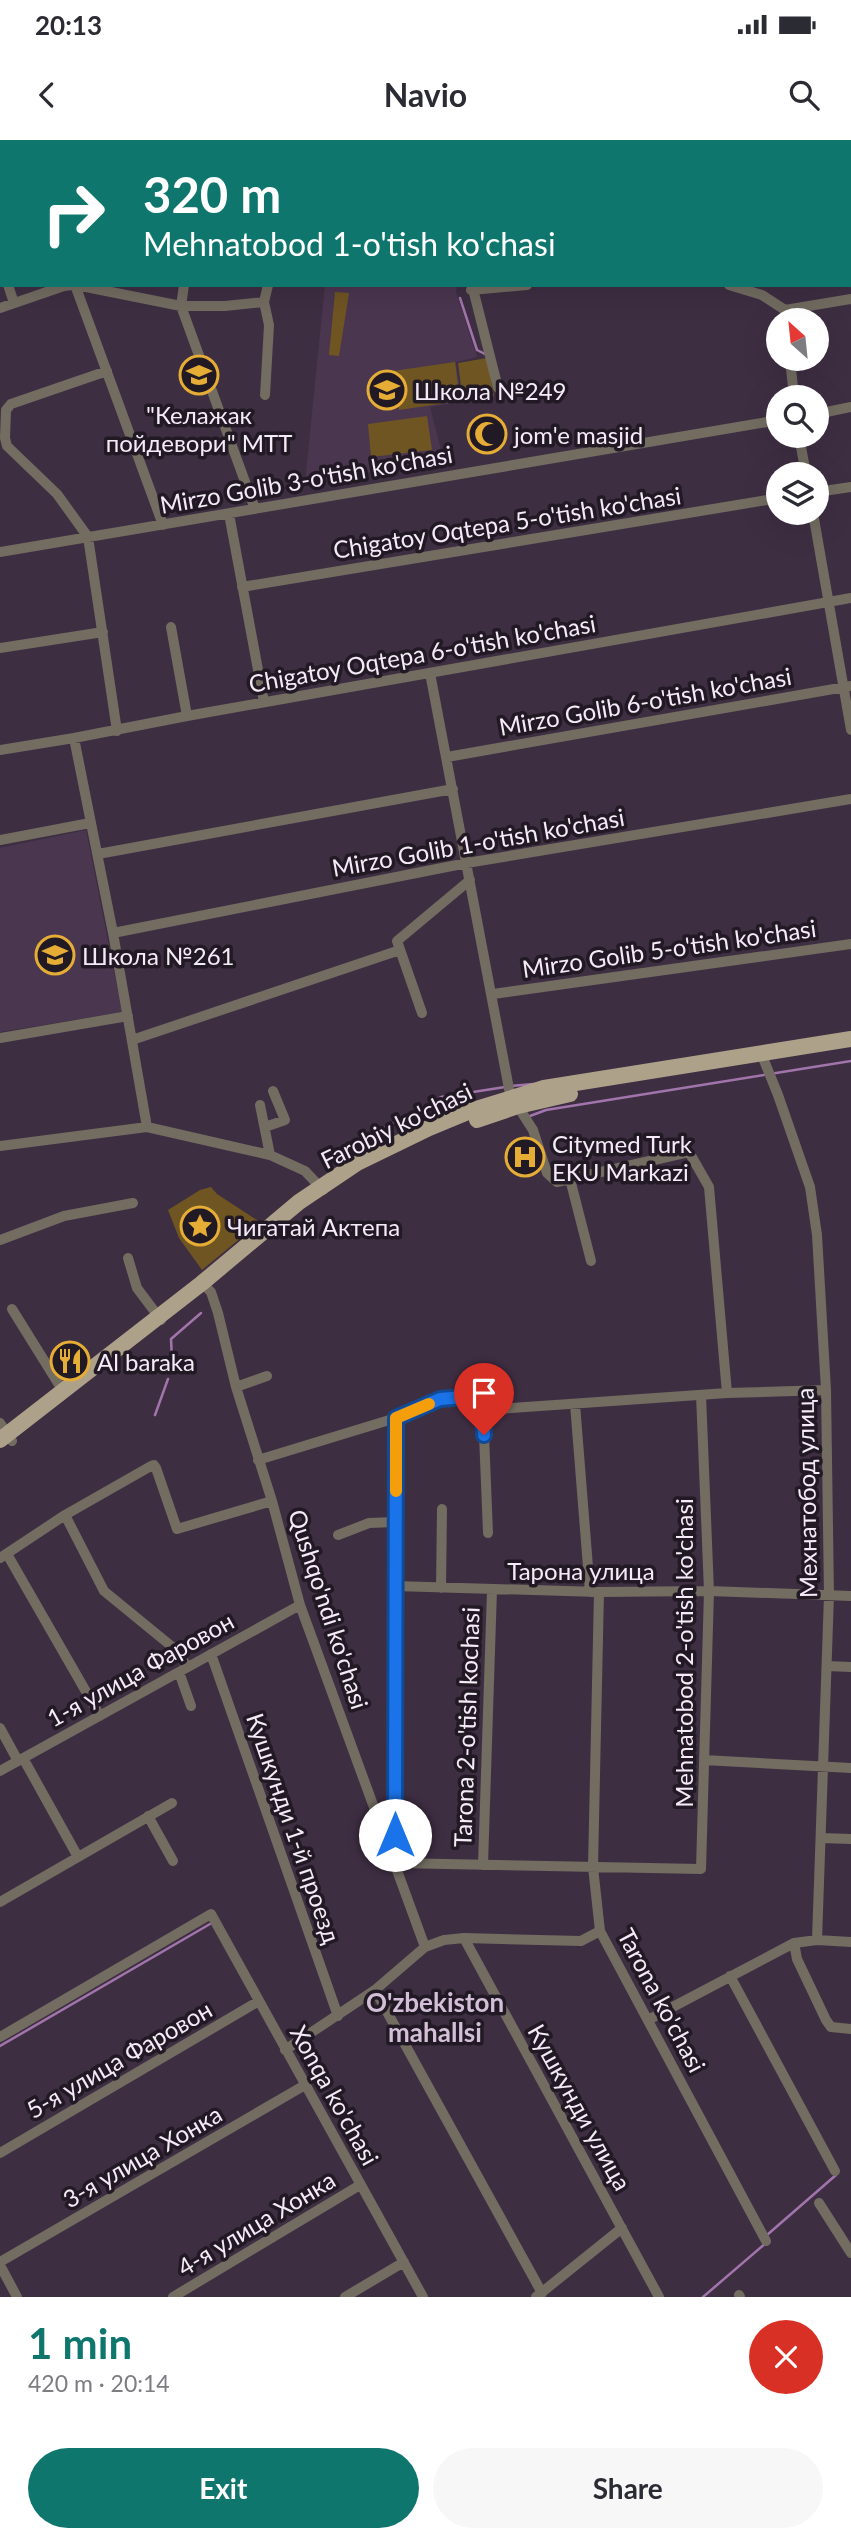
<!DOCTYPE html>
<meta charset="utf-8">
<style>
:root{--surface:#fff;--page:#f7f7f7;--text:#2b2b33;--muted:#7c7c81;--accent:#0f766e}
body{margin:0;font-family:Lato,sans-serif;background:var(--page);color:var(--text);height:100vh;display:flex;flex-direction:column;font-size:26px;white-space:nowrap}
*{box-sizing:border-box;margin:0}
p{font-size:23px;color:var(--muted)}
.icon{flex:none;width:38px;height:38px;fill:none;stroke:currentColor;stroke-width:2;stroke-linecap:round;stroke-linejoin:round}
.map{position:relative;height:2157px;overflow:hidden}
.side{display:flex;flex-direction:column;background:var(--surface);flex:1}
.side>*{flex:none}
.guide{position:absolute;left:0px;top:0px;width:852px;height:147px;box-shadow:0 7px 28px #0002;background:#0f766e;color:#fff;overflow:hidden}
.needle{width:46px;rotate:333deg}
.tools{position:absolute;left:766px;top:168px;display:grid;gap:14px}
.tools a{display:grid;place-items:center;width:63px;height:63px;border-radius:50%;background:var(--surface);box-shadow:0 7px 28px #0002;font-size:35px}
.pin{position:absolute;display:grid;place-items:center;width:60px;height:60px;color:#fff;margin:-72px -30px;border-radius:50% 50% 50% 0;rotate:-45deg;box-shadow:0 0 7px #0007}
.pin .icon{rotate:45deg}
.me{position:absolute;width:77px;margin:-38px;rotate:0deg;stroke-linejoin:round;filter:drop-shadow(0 0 5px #0008)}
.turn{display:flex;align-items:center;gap:24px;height:147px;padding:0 28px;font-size:32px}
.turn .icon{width:91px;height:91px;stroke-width:2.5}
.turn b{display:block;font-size:49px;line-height:60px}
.round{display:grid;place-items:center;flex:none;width:74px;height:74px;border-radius:37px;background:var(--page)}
.summary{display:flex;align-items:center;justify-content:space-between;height:119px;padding:0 28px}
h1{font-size:42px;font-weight:700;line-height:52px;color:var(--accent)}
.cta{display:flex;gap:14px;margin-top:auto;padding:14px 28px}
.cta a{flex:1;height:80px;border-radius:42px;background:var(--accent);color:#fff;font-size:28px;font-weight:700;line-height:80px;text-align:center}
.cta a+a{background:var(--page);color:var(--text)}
.status{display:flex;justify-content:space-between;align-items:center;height:49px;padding:0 35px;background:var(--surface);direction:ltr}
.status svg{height:19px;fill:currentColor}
header{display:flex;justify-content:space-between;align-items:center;height:91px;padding:0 28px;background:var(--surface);font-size:32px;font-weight:700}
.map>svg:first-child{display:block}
.built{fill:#4b3650}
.green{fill:#6f5522}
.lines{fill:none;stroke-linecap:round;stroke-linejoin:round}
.stream{stroke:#a175ab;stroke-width:2.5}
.minor{stroke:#726c61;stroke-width:10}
.primary{stroke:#aea18a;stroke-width:16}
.route-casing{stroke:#114b97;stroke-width:18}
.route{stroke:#1a73e8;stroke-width:12}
.slow{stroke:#f59e0b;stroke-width:12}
.labels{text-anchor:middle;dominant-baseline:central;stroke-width:7;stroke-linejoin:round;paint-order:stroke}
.poi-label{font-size:24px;fill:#f5eaf7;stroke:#211923;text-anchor:start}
.street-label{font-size:24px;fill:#f5eaf7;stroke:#211923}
.neighbourhood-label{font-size:26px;font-weight:bold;fill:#d3bfd8;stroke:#211923}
</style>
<div class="status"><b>20:13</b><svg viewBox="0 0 49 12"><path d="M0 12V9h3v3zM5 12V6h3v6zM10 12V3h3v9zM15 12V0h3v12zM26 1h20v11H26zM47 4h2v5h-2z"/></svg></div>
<header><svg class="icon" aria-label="back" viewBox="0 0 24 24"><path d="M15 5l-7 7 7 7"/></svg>Navio<svg class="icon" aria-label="search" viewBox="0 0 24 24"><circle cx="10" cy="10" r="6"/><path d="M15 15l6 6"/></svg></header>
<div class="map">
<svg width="851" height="2157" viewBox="0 0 851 2157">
<rect width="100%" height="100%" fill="#3e2e42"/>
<path class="built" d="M325,145H457L456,152L477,217L456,222L462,262L430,267L444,321L305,342Z
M86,690L122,872L0,892V708Z"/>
<path class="green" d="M335,152L349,153L339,216L329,215Z
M487,218L494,256L463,262L458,223Z
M455,222L460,261L399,270L393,231Z
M427,276L432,310L371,317L368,284Z
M211,1047L217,1054L260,1082L202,1130L179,1098L168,1070L200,1050Z"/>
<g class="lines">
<path class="stream" d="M439,0L450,2
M460,158L477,210L485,214
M511,946L533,944
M530,976L546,970L851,921
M384,988L441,957L505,947
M172,1219L171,1199L201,1173
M155,1275L168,1239
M0,1906L210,1784
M767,2095L836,2035
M703,2157L766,2103"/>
<path class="minor" d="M547,0L556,2
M99,2L100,0
M207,2V0
M291,2L292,0
M480,2L481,0
M668,2V0
M832,2V0
M0,5L1,0
M850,92L851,93
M0,122L2,127
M8,145L14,163
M75,145L163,385
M76,145L181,166H225L264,162
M184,145L181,166L255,369
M472,145L498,248
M729,145L762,155L785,170L851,159
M471,150L527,145
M264,162L269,185L265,255
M264,162L268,145
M0,168L64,146L72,145
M790,219L794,257
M107,231L11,264L6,270L5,298L7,306L57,354L88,397L117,591
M817,274L851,267
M799,296L806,334
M817,352L851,347
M813,373L851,590
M229,374L264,562
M0,412L779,280
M242,447L779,358
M171,487L187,576
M0,508L103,492
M430,533L510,954L533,990L547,1033L557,1042L689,1012L709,1047L727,1253
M74,598L113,793L147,987
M0,610L74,598L187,576L851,458
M447,617L851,546
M0,700L90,683
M98,714L453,649
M113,793L467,723L851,659
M493,854L851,804
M422,873L397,801L470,740
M0,898L128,876
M132,900L400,810
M761,913L778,955L810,1047L817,1095L826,1250L829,1455L817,1800
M260,965L270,1015
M265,987L285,980L273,951
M0,1006L147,987L270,1015L305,1031L323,1050
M570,1039L591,1121
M0,1100L64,1076L133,1063
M128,1118L137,1148L161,1180
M202,1143L211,1152L218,1173L236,1247L272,1361L300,1465L425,1807
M12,1169L63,1251
M236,1247L267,1236
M575,1264L590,1452
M483,1270L727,1253L826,1250
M396,1278L395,1723L701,1729L709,1451L701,1255
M0,1283L12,1301
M258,1320L396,1278L440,1260L479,1257L483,1270L488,1393
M65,1375L104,1451L170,1505L188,1527
M338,1395L369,1383L395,1382
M7,1414L100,1576
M0,1418L65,1375L151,1326L154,1325L156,1328L177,1389L272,1361
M395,1446L599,1452L709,1451L851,1456
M441,1448L442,1369
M599,1452L593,1727L600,1791L766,2101
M211,1514L338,1876
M827,1526L851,1527
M179,1532L191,1566
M0,1588L18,1621
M23,1618L78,1717
M704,1620L851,1628
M0,1631L300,1465
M148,1676L173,1721
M821,1698L851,1699
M483,1725L492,1450
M0,1762L172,1663
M464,1798L659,2157
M794,1803L797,1819L826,1880L831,1887L851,1889
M730,1836L835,2031
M375,1850L542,2153
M648,1880L794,1803L817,1800L851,1802
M0,1897L211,1774L423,2157
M285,1910L375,1850L425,1807L444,1800L464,1798L581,1801L600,1791
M0,2013L259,1861
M819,2063L851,2113
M0,2122L305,1945
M0,2125L17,2157
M739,2155L740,2157
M173,2157L360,2045
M345,2157L404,2122
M536,2157L622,2088"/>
<path class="primary" d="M477,980L518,966L570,954
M0,1300L202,1143L299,1062L357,1023L429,988L470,971L544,948L851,899"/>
</g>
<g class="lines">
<defs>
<path id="route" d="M395,1695L396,1278L440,1259L476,1256L482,1262L484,1295"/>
</defs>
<use href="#route" class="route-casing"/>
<use href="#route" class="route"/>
<path class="slow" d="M396,1351V1278L429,1264"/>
</g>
<defs>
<symbol id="school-ring" viewBox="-11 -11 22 22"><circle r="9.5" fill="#211923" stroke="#e5ad36" stroke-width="1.5"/><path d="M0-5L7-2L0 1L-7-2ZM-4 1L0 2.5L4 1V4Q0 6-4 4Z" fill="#e5ad36"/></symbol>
<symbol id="mosque-ring" viewBox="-11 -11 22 22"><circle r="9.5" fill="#211923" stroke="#e5ad36" stroke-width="1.5"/><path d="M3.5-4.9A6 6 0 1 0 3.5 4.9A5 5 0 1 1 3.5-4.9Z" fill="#e5ad36"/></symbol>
<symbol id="hospital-ring" viewBox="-11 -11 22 22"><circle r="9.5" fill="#211923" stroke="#e5ad36" stroke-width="1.5"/><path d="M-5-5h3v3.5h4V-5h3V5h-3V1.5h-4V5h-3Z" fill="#e5ad36"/></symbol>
<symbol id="sight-ring" viewBox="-11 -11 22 22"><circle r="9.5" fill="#211923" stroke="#e5ad36" stroke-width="1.5"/><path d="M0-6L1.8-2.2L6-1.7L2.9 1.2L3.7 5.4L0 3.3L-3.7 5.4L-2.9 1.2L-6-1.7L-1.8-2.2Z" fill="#e5ad36"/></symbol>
<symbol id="restaurant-ring" viewBox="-11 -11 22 22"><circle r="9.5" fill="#211923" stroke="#e5ad36" stroke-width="1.5"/><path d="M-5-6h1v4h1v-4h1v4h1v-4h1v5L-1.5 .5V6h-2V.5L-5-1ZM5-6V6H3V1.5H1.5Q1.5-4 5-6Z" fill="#e5ad36"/></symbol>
</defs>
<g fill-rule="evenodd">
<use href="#school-ring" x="177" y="213" width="44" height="44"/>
<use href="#school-ring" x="365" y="228" width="44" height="44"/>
<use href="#mosque-ring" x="465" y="272" width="44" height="44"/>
<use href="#school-ring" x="33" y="793" width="44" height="44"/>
<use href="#hospital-ring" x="503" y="995" width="44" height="44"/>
<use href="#sight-ring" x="178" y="1064" width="44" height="44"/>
<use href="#restaurant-ring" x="48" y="1199" width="44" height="44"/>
</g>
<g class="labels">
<g class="poi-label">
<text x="414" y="250">Школа №249</text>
<text x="199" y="274" text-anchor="middle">"Келажак<tspan x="199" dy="28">пойдевори" МТТ</tspan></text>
<text x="514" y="294">jom'e masjid</text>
<text x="82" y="815">Школа №261</text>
<text x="552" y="1003">Citymed Turk<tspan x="552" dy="28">EKU Markazi</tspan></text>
<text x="227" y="1086">Чигатай Актепа</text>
<text x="97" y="1221">Al baraka</text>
</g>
<g class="street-label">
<text transform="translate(306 339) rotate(-10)">Mirzo Golib 3-o'tish ko'chasi</text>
<text transform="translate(507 382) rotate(-9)">Chigatoy Oqtepa 5-o'tish ko'chasi</text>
<text transform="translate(422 513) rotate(-10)">Chigatoy Oqtepa 6-o'tish ko'chasi</text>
<text transform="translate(645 561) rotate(-10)">Mirzo Golib 6-o'tish ko'chasi</text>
<text transform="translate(478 702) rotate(-10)">Mirzo Golib 1-o'tish ko'chasi</text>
<text transform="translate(669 808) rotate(-8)">Mirzo Golib 5-o'tish ko'chasi</text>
<text transform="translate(396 985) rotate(-26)">Farobiy ko'chasi</text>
<text transform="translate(806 1353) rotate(-91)">Мехнатобод улица</text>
<text x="581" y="1430">Тарона улица</text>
<text transform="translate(329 1469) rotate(72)">Qushqo'ndi ko'chasi</text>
<text transform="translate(683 1513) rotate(-90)">Mehnatobod 2-o'tish ko'chasi</text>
<text transform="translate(140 1529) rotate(-29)">1-я улица Фаровон</text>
<text transform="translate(466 1587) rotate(-88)">Tarona 2-o'tish kochasi</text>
<text transform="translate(294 1688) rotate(71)">Кушкунди 1-й проезд</text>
<text transform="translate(662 1860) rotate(62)">Tarona ko'chasi</text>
<text transform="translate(119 1919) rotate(-30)">5-я улица Фаровон</text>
<text transform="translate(335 1955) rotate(61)">Xonqa ko'chasi</text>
<text transform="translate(580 1967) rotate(61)">Кушкунди улица</text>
<text transform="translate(142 2016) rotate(-30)">3-я улица Хонка</text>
<text transform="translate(256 2083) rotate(-31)">4-я улица Хонка</text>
</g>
<g class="neighbourhood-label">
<text x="435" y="1862">O'zbekiston<tspan x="435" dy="30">mahallsi</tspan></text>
</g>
</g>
</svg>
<div class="tools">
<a><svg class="needle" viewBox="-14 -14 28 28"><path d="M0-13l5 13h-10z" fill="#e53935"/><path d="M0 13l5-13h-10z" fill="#7c7c81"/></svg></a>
<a><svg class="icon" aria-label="search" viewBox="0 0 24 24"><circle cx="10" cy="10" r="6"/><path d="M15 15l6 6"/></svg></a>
<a><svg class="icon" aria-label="layers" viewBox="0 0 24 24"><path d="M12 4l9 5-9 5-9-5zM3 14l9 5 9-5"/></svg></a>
</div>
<div class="pin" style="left:484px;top:1295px;background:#d93025"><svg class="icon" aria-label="arrive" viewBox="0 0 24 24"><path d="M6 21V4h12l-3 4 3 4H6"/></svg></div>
<svg class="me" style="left:395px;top:1695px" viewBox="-20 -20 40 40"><circle r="19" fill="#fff"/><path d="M0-13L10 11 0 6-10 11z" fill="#1a73e8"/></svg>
<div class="guide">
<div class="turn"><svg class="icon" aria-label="right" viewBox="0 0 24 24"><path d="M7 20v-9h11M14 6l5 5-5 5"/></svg><div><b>320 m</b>Mehnatobod 1-o'tish ko'chasi</div></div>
</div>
</div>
<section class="side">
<div class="summary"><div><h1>1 min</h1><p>420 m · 20:14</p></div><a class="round" style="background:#d93025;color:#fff"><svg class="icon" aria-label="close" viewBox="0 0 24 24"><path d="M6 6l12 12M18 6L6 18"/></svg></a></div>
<div class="cta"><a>Exit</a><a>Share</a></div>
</section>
